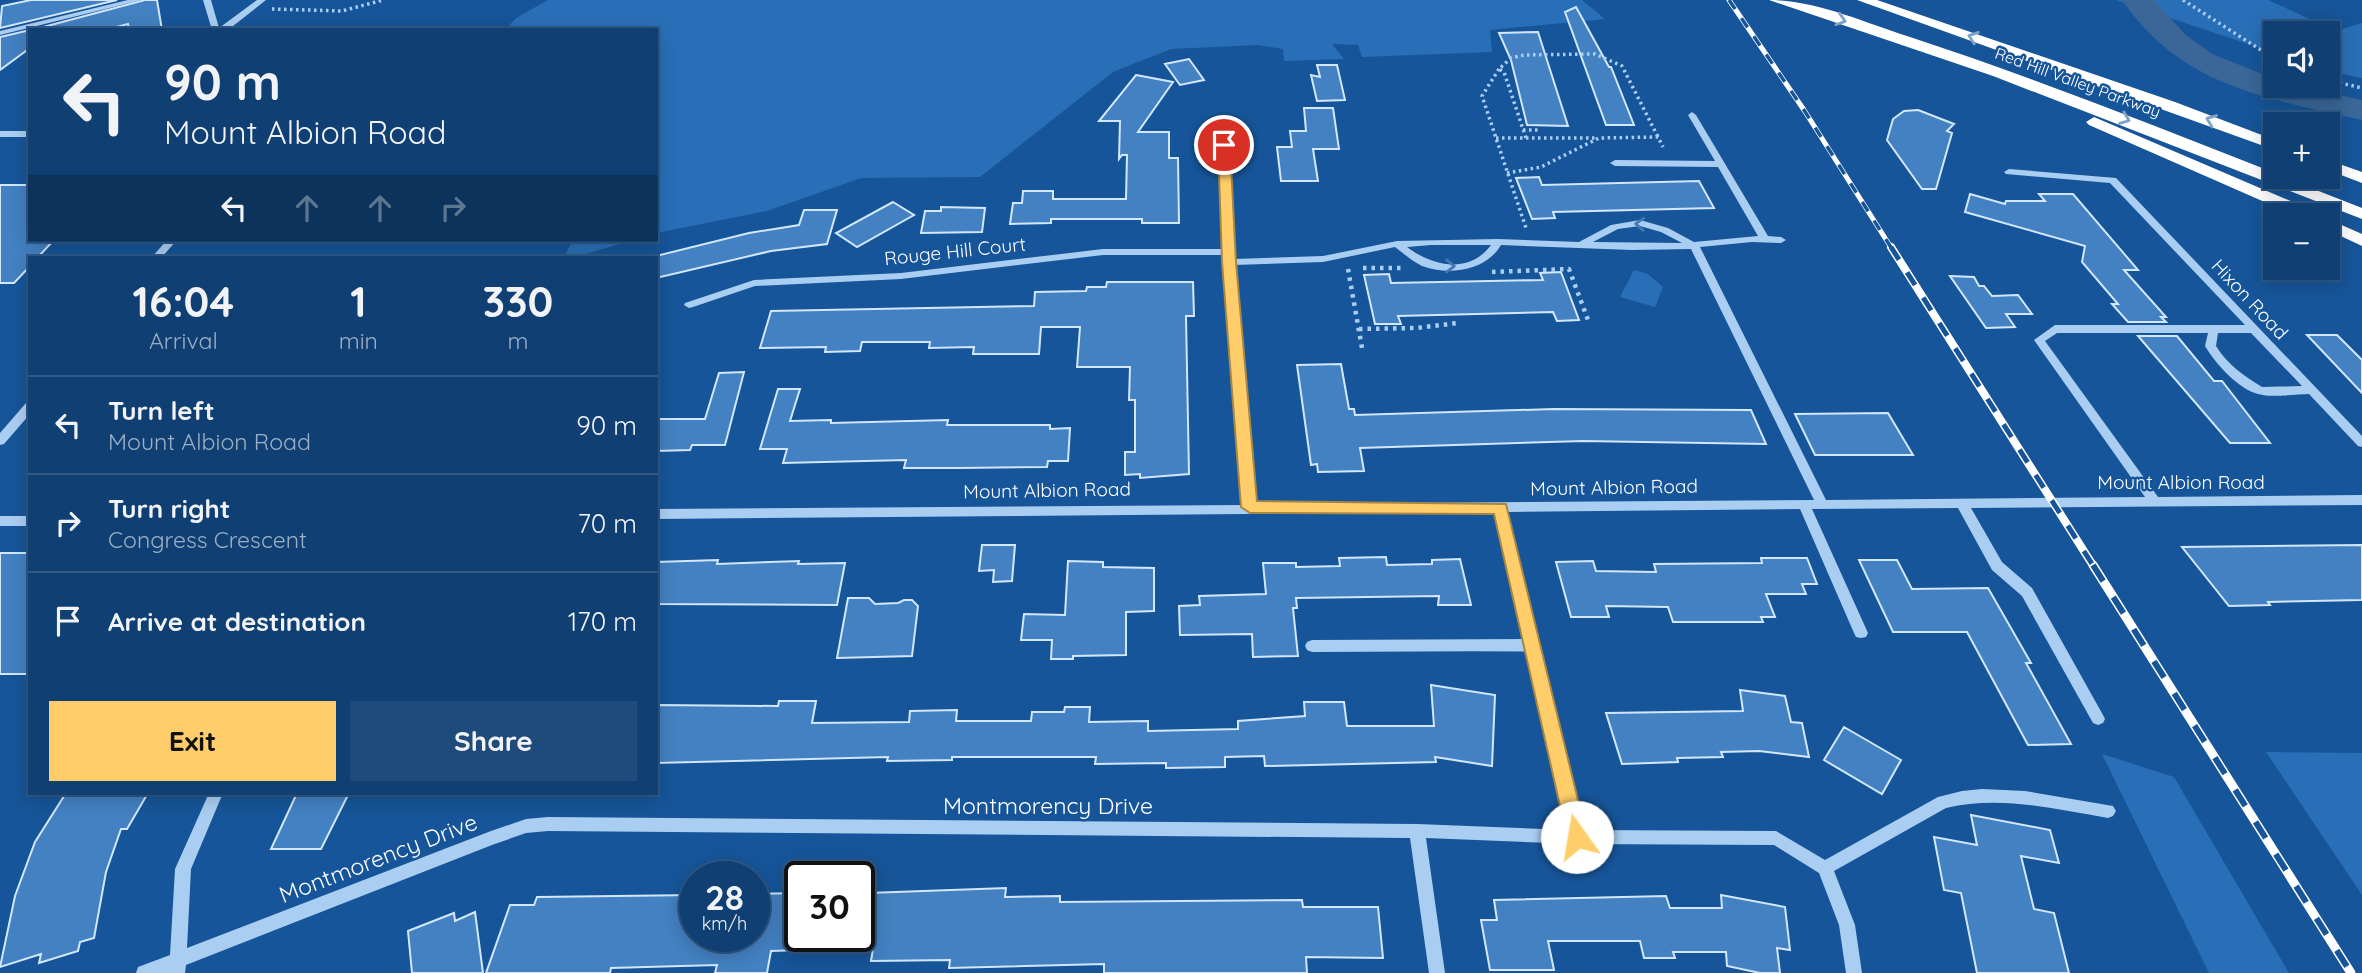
<!DOCTYPE html>
<meta charset="utf-8">
<style>
:root{--surface:#104073;--page:#1e4b7b;--text:#f1f3f6;--muted:#9cafc4;--line:#305985;--accent:#ffce6b}
body{margin:0;font-family:Quicksand,sans-serif;background:var(--page);color:var(--text);height:100vh;display:flex;flex-direction:column;font-size:26px;white-space:nowrap}
*{box-sizing:border-box;margin:0}
p{font-size:23px;color:var(--muted)}
.icon{flex:none;width:38px;height:38px;fill:none;stroke:currentColor;stroke-width:2;stroke-linecap:round;stroke-linejoin:round}
.map{position:relative;flex:1;overflow:hidden}
.panel{position:absolute;left:28px;top:256px;width:630px;height:539px;display:flex;flex-direction:column;background:var(--surface);border-radius:0px;box-shadow:0 4px 18px #0003,0 0 0 2px var(--line)}
.panel>*{flex:none}
.top-card{position:absolute;left:28px;top:28px;width:630px;height:214px;border-radius:0px;box-shadow:0 4px 18px #0003,0 0 0 2px var(--line);background:#104073;color:var(--text);overflow:hidden}
.fabs{position:absolute;left:2263px;top:21px;display:grid;gap:14px}
.fabs a{display:grid;place-items:center;width:77px;height:77px;border-radius:0px;background:var(--surface);box-shadow:0 4px 18px #0003,0 0 0 2px var(--line);font-size:35px}
.speed{position:absolute;left:679px;top:861px;display:flex;gap:14px;font-size:35px;font-weight:700;text-align:center}
.speed>*{display:grid;place-content:center;width:91px;height:91px;border-radius:50%;background:var(--surface);box-shadow:0 4px 18px #0003,0 0 0 2px var(--line);line-height:1}
.speed small{font-size:18px;font-weight:400}
.speed .limit{border:4px solid #111;border-radius:10px;background:#fff;color:#111}
.pin{position:absolute;display:grid;place-items:center;width:60px;height:60px;color:#fff;margin:-30px;border:4px solid #fff;border-radius:50%;box-shadow:0 2px 7px #0007}
.me{position:absolute;width:77px;margin:-38px;rotate:347deg;stroke-linejoin:round;filter:drop-shadow(0 0 5px #0008)}
.turn{display:flex;align-items:center;gap:24px;height:147px;padding:0 21px;font-size:32px}
.turn .icon{width:91px;height:91px;stroke-width:2.5}
.turn b{display:block;font-size:49px;line-height:60px}
.lanes{display:flex;align-items:center;height:66px;padding:0 21px;background:#0003;justify-content:center;gap:35px;direction:ltr}
.lanes .off{opacity:.35}
.eta{display:flex;justify-content:space-evenly;align-items:center;height:119px;text-align:center}
.eta b{font-size:42px;font-weight:700;line-height:49px}
.action{display:flex;gap:14px;margin-top:auto;padding:14px 21px}
.action a{flex:1;height:80px;border-radius:0px;background:var(--accent);color:#111;font-size:28px;font-weight:700;line-height:80px;text-align:center}
.action a+a{background:var(--page);color:var(--text)}
ul{padding:0;list-style:none}
li{display:flex;align-items:center;gap:21px;height:98px;padding:0 21px;border-top:2px solid var(--line)}
li div{flex:1}
li b{display:block;font-size:26px}
li em{font-style:normal}
.map>svg:first-child{display:block}
.green{fill:#296fb7}
.lines{fill:none;stroke-linecap:round;stroke-linejoin:round}
.river{fill:#3a6798;fill-rule:evenodd}
.building{fill:#4381c2;stroke:#d2e7fc;stroke-width:2}
.path-far1{stroke:#aacef2;stroke-width:3.5;stroke-dasharray:2.5 3.5;stroke-linecap:butt}
.path{stroke:#aacef2;stroke-width:4.5;stroke-dasharray:3.5 5;stroke-linecap:butt}
.minor{fill:#aacef2;fill-rule:evenodd}
.highway{fill:#fff;fill-rule:evenodd}
.rail-far2-casing{stroke:#fff;stroke-width:5}
.rail-far1-casing{stroke:#fff;stroke-width:8}
.rail-casing{stroke:#fff;stroke-width:9}
.rail-far2{stroke:#165599;stroke-width:3.5;stroke-dasharray:11;stroke-linecap:butt}
.rail-far1{stroke:#165599;stroke-width:5;stroke-dasharray:15;stroke-linecap:butt}
.rail{stroke:#165599;stroke-width:6;stroke-dasharray:19;stroke-linecap:butt}
.oneway{stroke:#7fa2c7}
.oneway2{stroke:#4279b4}
.route{fill:#ffce6b;stroke:#a68646;stroke-width:2}
.labels{text-anchor:middle;dominant-baseline:central;stroke-width:5;stroke-linejoin:round;paint-order:stroke}
.far-street-label{font-size:16px;fill:#fff;stroke:#165599}
.street-label{font-size:19px;fill:#fff;stroke:#165599}
.near-street-label{font-size:23px;fill:#fff;stroke:#165599}
</style>
<div class="map">
<svg width="2362" height="973" viewBox="0 0 2362 973">
<rect width="100%" height="100%" fill="#165599"/>
<path class="green" d="M548,0H1582L1605,19L1490,30L1492,52L1362,57L1358,45L1332,44L1344,59L1284,61L1283,49L1257,45L1171,49L1113,72L980,177L861,178L767,211L656,233V30H505L516,18Z
M2116,0H2268L2336,31L2362,23V78L2328,71V33H2275V53Z
M573,240H633L576,257H564Z
M1634,270L1648,274L1663,287L1655,307L1620,297Z
M2266,752L2362,753V895Z
M2102,754L2174,777L2289,973H2209Z"/>
<g class="lines">
<path class="river" d="M2122,0H2154L2186,35L2212,54L2275,79V86H2299L2362,100V120C2265,97 2183,88 2122,0Z"/>
</g>
<path class="building" d="M31,0H117L0,28L2,6Z
M145,0H157L162,30H129L128,24L105,30H32Z
M1576,7L1609,67H1611L1634,125H1606L1565,12Z
M30,30V48L0,70V37Z
M1538,32L1568,126L1527,125L1511,60L1499,33Z
M1189,59L1204,80L1180,85L1165,64Z
M1317,65H1337L1345,100L1317,101L1311,75L1320,77Z
M1136,75L1173,82L1138,132H1169V158H1178L1179,223H1142V219H1051V223L1010,224L1013,203H1022L1023,191H1053V199H1126L1127,155H1122L1119,159L1120,121H1099Z
M1304,108H1333L1339,149H1313L1318,181H1281L1277,147H1292L1290,131H1306Z
M1918,110L1954,124L1947,131L1952,133L1936,189H1922L1887,140L1893,119L1904,111Z
M1539,177L1542,185L1699,181L1714,208L1553,212L1555,218L1532,219L1516,178Z
M0,185H30V240H54L38,257H30V266L14,283H0Z
M1970,194L2005,204L2006,201H2045L2039,194H2073L2138,270H2124L2166,317H2161L2166,322H2128L2112,304H2118L2082,262L2085,246L1965,212Z
M893,202L914,215L857,247L836,233Z
M941,207L985,208L982,232L921,233L925,211H941Z
M804,210H837L827,244L771,251L656,278V256L749,233L799,225Z
M1561,272L1579,320L1557,321L1553,312L1398,316L1401,324H1375L1364,275L1389,274L1391,283L1543,280L1540,273Z
M1950,276L1974,277L1979,286H1984L1992,296L2018,295L2032,314H2006L2015,327L1986,328Z
M1107,282H1193L1194,316H1186L1189,474L1140,478V474L1125,475V452H1135V400H1129L1130,367H1077L1080,327H1041L1039,354H973L974,347L929,348L930,342H862L860,351L825,352L826,347L760,348L771,311L1034,306L1035,292L1086,291L1087,287H1106Z
M2307,335H2337L2362,360V393Z
M2138,336H2177L2214,381H2222L2270,443H2230Z
M1341,364L1349,409H1354L1355,415L1554,409L1751,410L1766,444L1583,441L1360,448L1364,471L1318,472L1317,464L1311,465L1297,365Z
M744,372L725,445H692L690,450L656,451V419H705L719,373Z
M778,389H800L790,421L831,420V423L948,420L947,425H1050V429L1070,428L1068,461H1048L1047,467L959,468H904L906,460L783,463L787,449H760Z
M1888,413L1913,455H1815L1795,414Z
M982,545H1015L1012,581L993,582L994,570L979,571Z
M2362,545V600L2268,602L2270,605L2229,606L2182,547Z
M0,553H30V674H0Z
M1386,557L1387,565L1432,564V560L1460,559L1471,605H1438L1439,596L1296,598L1297,608H1293L1298,656L1253,657L1252,634L1180,635L1179,606L1200,605L1199,596L1266,594L1263,563H1296V567L1340,566L1339,558Z
M1761,558H1807L1817,584H1802L1806,594H1766L1775,617H1761L1763,622H1673L1668,607L1606,606L1609,617H1571L1556,562L1593,561L1596,571L1656,572L1654,564L1762,563Z
M718,560L717,564L799,561L798,564L845,563L837,605L656,604V562Z
M1859,560H1897L1912,589L1988,588L2031,663H2026L2071,744L2028,745L1967,632H1893Z
M1068,561L1103,562V567L1154,568V611L1126,612V655L1073,656V659H1051L1052,640H1021L1024,614L1065,615Z
M848,598H869L875,604L898,603L904,600H912L918,606L912,656L837,658Z
M1431,685L1495,695L1492,766L1435,757L1436,762L1265,766L1264,756L1225,757V767L1166,768V763L1095,764L1096,757H952V760L887,761L888,757L656,763V714L659,705L778,706L779,701H816L812,723L909,722L910,711L957,710L956,721H1031L1032,712H1064L1065,707H1090L1089,722L1148,721V731L1238,729V721L1305,716L1304,702H1344L1347,726H1434Z
M1740,690L1785,696L1791,722L1802,723L1809,757L1759,751L1721,752L1723,757L1677,758L1678,762L1622,764L1606,713L1743,711Z
M1844,727L1901,760L1882,794L1824,760Z
M66,793H148L127,829H121L106,872L94,938L80,942L78,951L39,963L41,954L0,967L15,896L35,842Z
M297,793H349L321,849H271Z
M1971,815L2050,830L2059,863L2021,856L2034,909L2054,913L2069,973H1977L1961,893L1944,890L1934,837L1977,845Z
M1006,888L1005,897L1060,896V902L1302,900L1303,907H1378L1383,958L1306,957L1307,973H1104V964L949,968L950,960L871,961L873,949H859L868,893Z
M800,893V950L771,951L767,973H715L717,965L611,968L610,973H486L510,905H534L537,897L695,895V936H754V894Z
M1721,895L1785,907L1790,950L1777,948L1780,973H1760L1727,966L1726,952H1673L1675,958H1644L1640,941H1548L1554,970H1490L1481,920H1497L1494,900L1666,896L1670,908H1722Z
M475,912L483,973H412L408,931L454,913L455,921Z"/>
<g class="lines">
<path class="path-far1" d="M2183,0L2275,59
M272,9L342,11L383,0
M1499,69L1482,96L1526,228
M2328,80L2362,88
M1523,130H1539
M1496,138H1598
M1526,138L1504,72L1499,69L1511,58L1524,55L1595,54L1622,66L1658,137
M1507,173L1541,167L1599,138L1658,137L1663,147"/>
<path class="path" d="M1363,268H1403
M1348,269L1362,348
M1492,272L1569,269L1588,320
M1359,329L1417,328L1457,323"/>
<path class="minor" d="M128,0H142L0,35V31Z
M203,0H211L219,28L257,0H266L228,30H212Z
M1692,112L1696,115L1768,236L1781,237L1786,240L1781,243L1752,242L1700,247L1826,500L2145,497L2034,340L2055,325H2245L2110,183L2006,174L2004,172L2009,169L2116,178L2362,436V447L2358,446L2309,394C2295,394 2271,398 2258,394C2238,389 2215,363 2205,346L2208,333H2057L2045,341L2158,497L2362,495V505L1971,508L2002,562L2032,588L2103,715L2105,719L2103,723L2098,725L2093,723L2022,596L1992,570L1958,508L1812,509L1868,633L1866,637L1861,638L1856,637L1854,633L1800,509L1508,512L1583,830L1776,831L1825,860L1938,797L1962,791L1982,789L2025,791L2113,806L2116,811L2113,816L2108,818C2054,809 2000,795 1946,808L1834,871L1855,925L1862,973H1846L1839,925L1819,873L1774,845L1577,844L1426,838L1445,973H1429L1410,838L548,831L526,833L492,845L186,965L185,973H136L138,967L170,955L175,869L209,793H223L191,869L187,948L491,831L526,819L548,817L1417,824L1568,830L1527,651L1312,652L1307,650L1305,646L1307,642L1312,640L1525,639L1496,512L656,519V509L1244,505L1224,255H1103L901,279L755,286L693,307L689,308L684,305L685,303L754,280L901,273L1103,249H1223L1219,118L1223,115L1227,118L1234,259L1323,256L1397,241L1498,239L1579,242L1611,225L1640,220L1668,228L1694,242L1758,236L1718,167L1615,166L1610,163L1615,160L1715,161L1688,115ZM1640,226L1661,232L1682,243L1593,242L1618,229ZM1431,245H1491C1469,275 1432,266 1407,247ZM1501,245L1632,250L1691,249L1814,500L1256,504L1234,265L1323,262L1395,247C1404,254 1412,261 1422,266C1448,276 1486,271 1501,245ZM2218,333H2251L2302,386L2262,387C2244,376 2227,364 2216,346Z
M0,131H30V137H0Z
M167,240H177L162,257H152Z
M30,402V414L4,444L0,445V433L26,403Z
M0,516H30V526H0Z"/>
<path class="highway" d="M1769,0C1815,0 1863,22 1907,36C2032,77 2153,125 2275,173V177H2283L2362,208V219L1993,76Z
M1857,0H1877L2175,102L2275,140V150Z
M2094,117L2314,211L2316,215H2294L2089,125L2086,122Z
M2328,160L2362,172V183L2328,170Z
M2328,219L2362,234V246L2328,230Z"/>
<defs>
<path id="rail-far2" d="M1729,0L1804,110L1892,249"/>
<path id="rail-far1" d="M1891,247L2094,567"/>
<path id="rail" d="M2093,565L2351,973"/>
</defs>
<use href="#rail-far2" class="rail-far2-casing"/>
<use href="#rail-far1" class="rail-far1-casing"/>
<use href="#rail" class="rail-casing"/>
<use href="#rail-far2" class="rail-far2"/>
<use href="#rail-far1" class="rail-far1"/>
<use href="#rail" class="rail"/>
</g>
<defs><path id="oneway-chevron" d="M-2-3.5L2.5 0L-2 3.5" fill="none" stroke-width="1.6" stroke-linecap="round" stroke-linejoin="round" transform="scale(1.75)"/></defs>
<g class="oneway">
<use href="#oneway-chevron" transform="translate(1841 20) rotate(18)"/>
<use href="#oneway-chevron" transform="translate(1973 37) rotate(-161)"/>
<use href="#oneway-chevron" transform="translate(2125 119) rotate(21)"/>
<use href="#oneway-chevron" transform="translate(2211 120) rotate(-159)"/>
</g>
<g class="oneway2">
<use href="#oneway-chevron" transform="translate(1640 224) rotate(-176)"/>
<use href="#oneway-chevron" transform="translate(1450 266) rotate(1)"/>
</g>
<path class="route" d="M1224,141L1230,145L1236,262L1257,501L1506,504L1587,837L1584,843L1577,846L1570,843L1567,837L1494,514L1250,513L1241,507L1222,262L1218,145Z"/>
<g class="labels">
<g class="far-street-label">
<text transform="translate(2078 82) rotate(20)">Red Hill Valley Parkway</text>
</g>
<g class="street-label">
<text transform="translate(955 251) rotate(-6)">Rouge Hill Court</text>
<text transform="translate(2250 299) rotate(47)">Hixon Road</text>
<text x="2181" y="482">Mount Albion Road</text>
<text transform="translate(1614 487) rotate(-1)">Mount Albion Road</text>
<text transform="translate(1047 490) rotate(-1)">Mount Albion Road</text>
</g>
<g class="near-street-label">
<text x="1048" y="805">Montmorency Drive</text>
<text transform="translate(378 858) rotate(-21)">Montmorency Drive</text>
</g>
</g>
</svg>
<div class="fabs">
<a><svg class="icon" aria-label="sound" viewBox="0 0 24 24"><path d="M4 9h4l5-4v14l-5-4H4zM17 9q2 3 0 6"/></svg></a>
<a>+</a>
<a>−</a>
</div>
<div class="speed"><div>28<small>km/h</small></div><div class="limit">30</div></div>
<div class="pin" style="left:1224px;top:145px;background:#d93025"><svg class="icon" aria-label="arrive" viewBox="0 0 24 24"><path d="M6 21V4h12l-3 4 3 4H6"/></svg></div>
<svg class="me" style="left:1577px;top:837px" viewBox="-20 -20 40 40"><circle r="19" fill="#fff"/><path d="M0-13L10 11 0 6-10 11z" fill="#ffce6b"/></svg>
<div class="top-card">
<div class="turn"><svg class="icon" aria-label="left" viewBox="0 0 24 24"><path d="M17 20v-9H6M10 6l-5 5 5 5"/></svg><div><b>90 m</b>Mount Albion Road</div></div>
<div class="lanes"><svg class="icon" aria-label="left" viewBox="0 0 24 24"><path d="M17 20v-9H6M10 6l-5 5 5 5"/></svg><svg class="icon off" aria-label="ahead" viewBox="0 0 24 24"><path d="M12 20V5M6 11l6-6 6 6"/></svg><svg class="icon off" aria-label="ahead" viewBox="0 0 24 24"><path d="M12 20V5M6 11l6-6 6 6"/></svg><svg class="icon off" aria-label="right" viewBox="0 0 24 24"><path d="M7 20v-9h11M14 6l5 5-5 5"/></svg></div>
</div>
<section class="panel">
<div class="eta">
<div><b>16:04</b><p>Arrival</p></div>
<div><b>1</b><p>min</p></div>
<div><b>330</b><p>m</p></div>
</div>
<ul>
<li><svg class="icon" aria-label="left" viewBox="0 0 24 24"><path d="M17 20v-9H6M10 6l-5 5 5 5"/></svg><div><b>Turn left</b><p>Mount Albion Road</p></div><em>90 m</em></li>
<li><svg class="icon" aria-label="right" viewBox="0 0 24 24"><path d="M7 20v-9h11M14 6l5 5-5 5"/></svg><div><b>Turn right</b><p>Congress Crescent</p></div><em>70 m</em></li>
<li><svg class="icon" aria-label="arrive" viewBox="0 0 24 24"><path d="M6 21V4h12l-3 4 3 4H6"/></svg><div><b>Arrive at destination</b></div><em>170 m</em></li>
</ul>
<div class="action"><a>Exit</a><a>Share</a></div>
</section>
</div>
